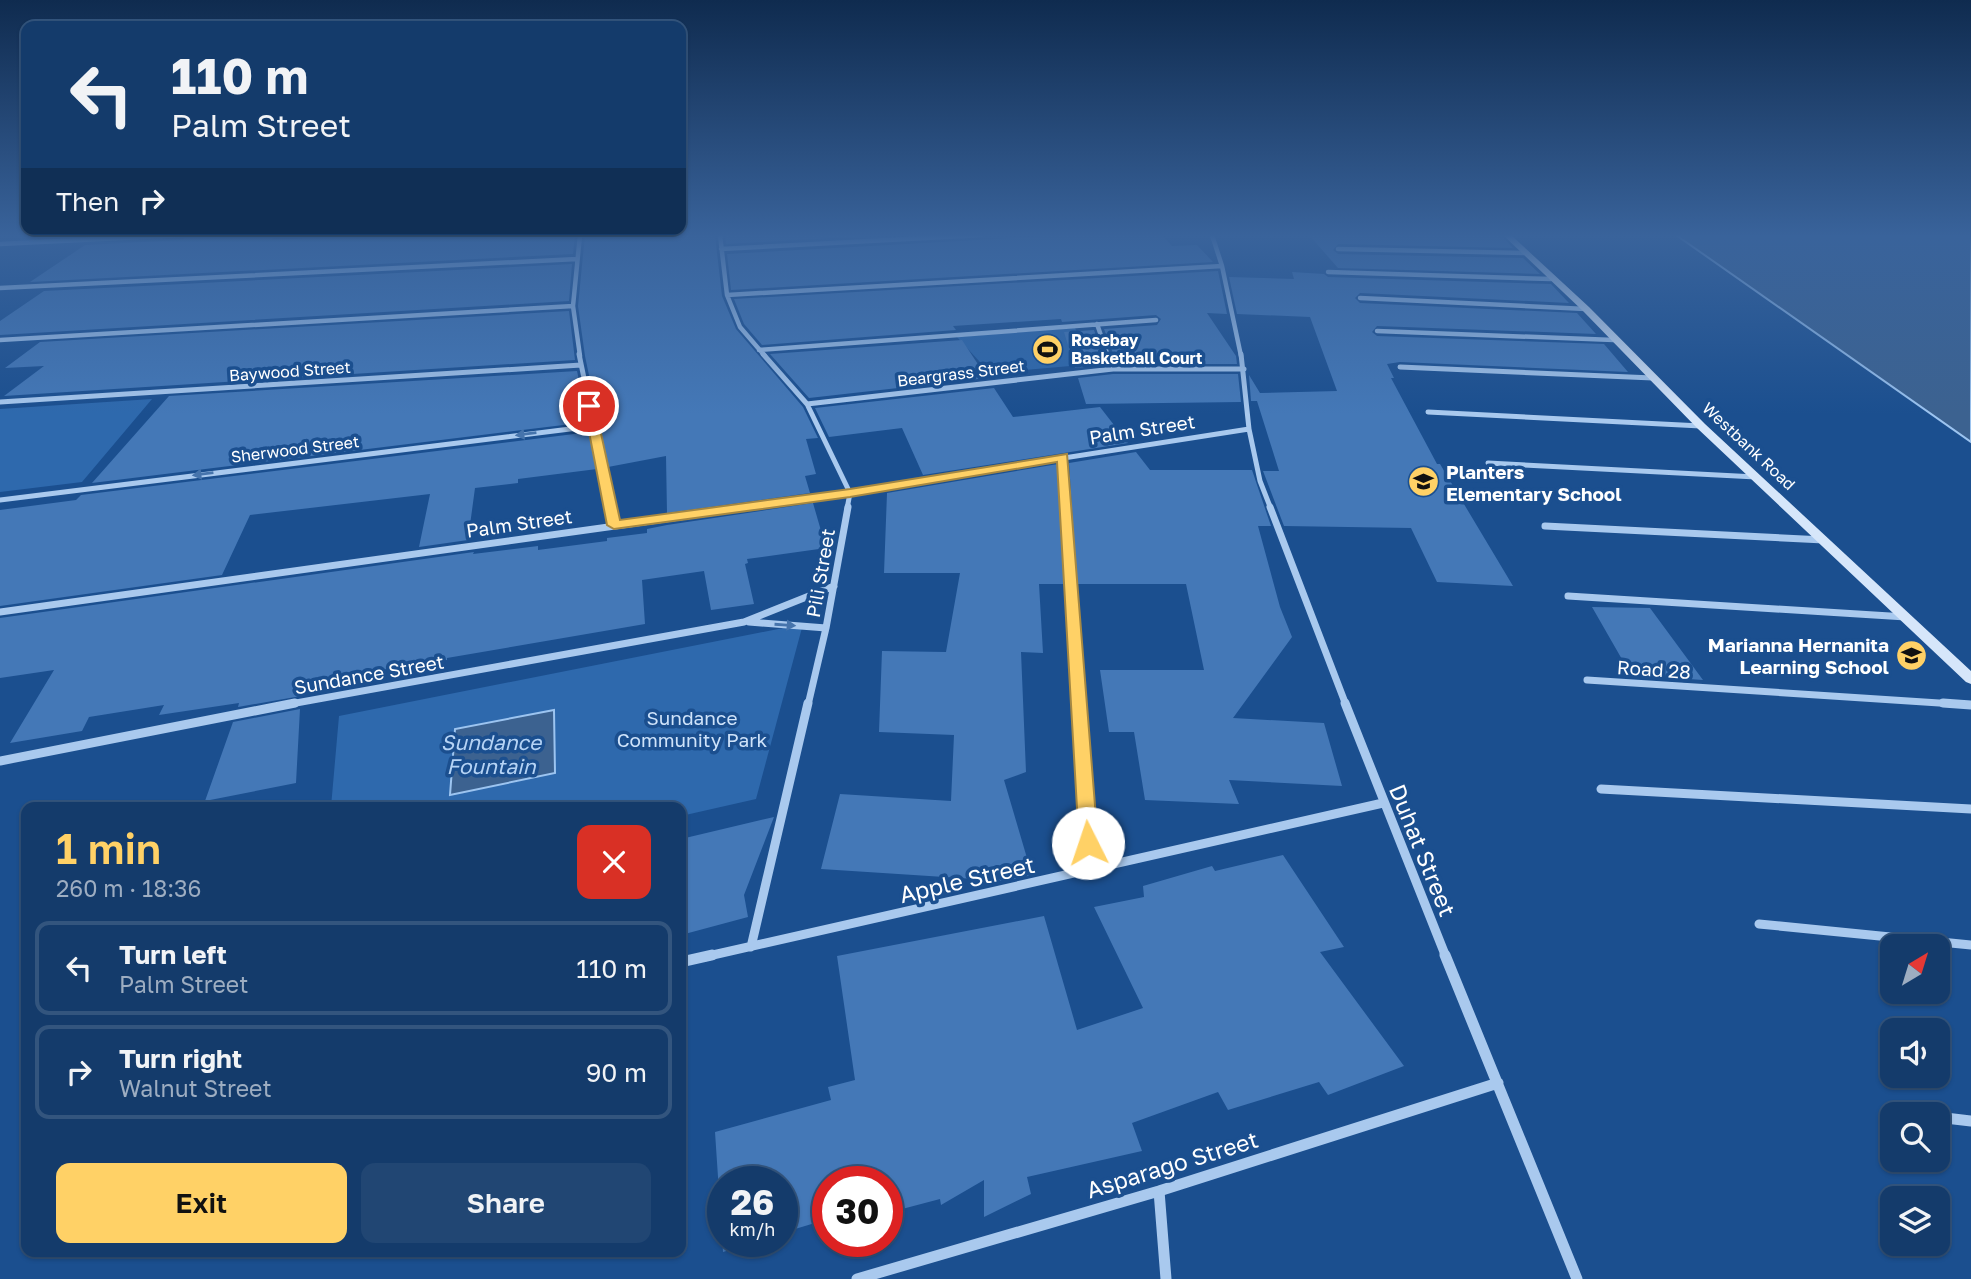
<!DOCTYPE html>
<meta charset="utf-8">
<style>
:root{--surface:#143b6b;--page:#214673;--text:#f1f3f6;--muted:#9dadc1;--line:#33557e;--accent:#ffd166}
body{margin:0;font-family:"Golos Text",sans-serif;background:var(--page);color:var(--text);height:100vh;display:flex;flex-direction:column;font-size:26px;white-space:nowrap}
*{box-sizing:border-box;margin:0}
p{font-size:23px;color:var(--muted)}
.icon{flex:none;width:38px;height:38px;fill:none;stroke:currentColor;stroke-width:2;stroke-linecap:round;stroke-linejoin:round}
.map{position:relative;flex:1;overflow:hidden}
.details{position:absolute;left:21px;top:802px;width:665px;height:455px;display:flex;flex-direction:column;background:var(--surface);border-radius:14px;box-shadow:0 2px 5px #0004,0 0 0 2px var(--line)}
.details>*{flex:none}
.guide{position:absolute;left:21px;top:21px;width:665px;height:214px;border-radius:14px;box-shadow:0 2px 5px #0004,0 0 0 2px var(--line);background:#143b6b;color:var(--text);overflow:hidden}
.needle{width:46px;rotate:38deg}
.controls{position:absolute;left:1880px;top:934px;display:grid;gap:14px}
.controls a{display:grid;place-items:center;width:70px;height:70px;border-radius:14px;background:var(--surface);box-shadow:0 2px 5px #0004,0 0 0 2px var(--line);font-size:35px}
.speed{position:absolute;left:707px;top:1166px;display:flex;gap:14px;font-size:35px;font-weight:700;text-align:center}
.speed>*{display:grid;place-content:center;width:91px;height:91px;border-radius:50%;background:var(--surface);box-shadow:0 2px 5px #0004,0 0 0 2px var(--line);line-height:1}
.speed small{font-size:18px;font-weight:400}
.speed .limit{border:10px solid #d22;background:#fff;color:#111}
.pin{position:absolute;display:grid;place-items:center;width:60px;height:60px;color:#fff;margin:-30px;border:4px solid #fff;border-radius:50%;box-shadow:0 2px 7px #0007}
.me{position:absolute;width:77px;margin:-38px;rotate:356deg;stroke-linejoin:round;filter:drop-shadow(0 0 5px #0008)}
.turn{display:flex;align-items:center;gap:24px;height:147px;padding:0 35px;font-size:32px}
.turn .icon{width:91px;height:91px;stroke-width:2.5}
.turn b{display:block;font-size:49px;line-height:60px}
.then{display:flex;align-items:center;height:66px;padding:0 35px;background:#0003;gap:14px;font-size:26px}
.round{display:grid;place-items:center;flex:none;width:74px;height:74px;border-radius:14px;background:var(--page)}
.overview{display:flex;align-items:center;justify-content:space-between;height:119px;padding:0 35px}
h1{font-size:42px;font-weight:600;line-height:52px;color:var(--accent)}
.action{display:flex;gap:14px;margin-top:auto;padding:14px 35px}
.action a{flex:1;height:80px;border-radius:14px;background:var(--accent);color:#111;font-size:28px;font-weight:600;line-height:80px;text-align:center}
.action a+a{background:var(--page);color:var(--text)}
ul{padding:0;list-style:none}
li{display:flex;align-items:center;gap:21px;height:94px;margin:0 14px 10px;padding:0 21px;border:4px solid var(--line);border-radius:14px}
li div{flex:1}
li b{display:block;font-size:26px}
li em{font-style:normal}
.map>svg:first-child{display:block}
.green{fill:#2e69ad}
.water{fill:#3c6290;stroke:#9cc4f0;stroke-width:2}
.building{fill:#4478b7}
.lines{fill:none;stroke-linecap:round;stroke-linejoin:round}
.street-far4{stroke:#a9c9ee;stroke-width:4.5}
.street-far3{stroke:#a9c9ee;stroke-width:5}
.street-far2{stroke:#a9c9ee;stroke-width:7}
.street-far1{stroke:#a9c9ee;stroke-width:9}
.street{stroke:#a9c9ee;stroke-width:11}
.secondary{fill:#d6e6fa;fill-rule:evenodd}
.oneway{fill:#4674ac}
.route{fill:#ffd166;stroke:#a68842;stroke-width:2}
.labels{text-anchor:middle;dominant-baseline:central;stroke-width:7;stroke-linejoin:round;paint-order:stroke}
.far-poi-label{font-size:16px;font-weight:bold;fill:#fff;stroke:#1b4f8f;text-anchor:start}
.far-street-label{font-size:16px;fill:#fff;stroke:#1b4f8f}
.street-label{font-size:19px;fill:#fff;stroke:#1b4f8f}
.poi-label{font-size:19px;font-weight:bold;fill:#fff;stroke:#1b4f8f;text-anchor:start}
.park-label{font-size:19px;fill:#cfe3fa;stroke:#1b4f8f}
.water-label{font-size:21px;font-style:italic;fill:#b5d3f5;stroke:#1b4f8f}
.near-street-label{font-size:23px;fill:#fff;stroke:#1b4f8f}
</style>
<div class="map">
<svg width="1971" height="1279" viewBox="0 0 1971 1279">
<rect width="100%" height="100%" fill="#1b4f8f"/>
<path class="green" d="M1075,328L1093,364L990,373L957,337Z
M152,399L82,482L0,492V409Z
M803,624L756,799L681,816V807H331L339,716Z"/>
<path class="water" d="M1676,235H1971V442Z
M554,710L555,773L450,795L455,729Z"/>
<path class="building" d="M187,235H223L219,238L275,236L271,240L369,235H575L573,254L30,282L85,245L182,240Z
M585,235H715L722,296L736,329L803,407L818,438L806,439L816,474L805,476L810,493L667,513L666,456L608,467L585,356L578,306Z
M725,235H886L726,244Z
M1066,235H1162L1172,246L1197,245L1213,262L731,290L727,254Z
M1309,235H1501L1513,248L1338,244L1333,250L1338,254L1523,258L1540,274L1338,268Z
M572,264L569,301L0,335V321L44,291Z
M1218,271L1227,314L1207,313L1236,356L1237,364H1117L1104,329L1157,325L1161,319L1156,315L1062,322L1061,319L953,326L956,330L762,345L744,324L734,299Z
M1292,272L1324,274L1328,277L1551,284L1569,303L1360,293L1355,298L1360,303L1577,313L1596,334L1377,326L1372,332L1377,336L1604,344L1628,372L1400,362L1387,364L1394,378H1391L1437,464H1440L1513,586L1437,582L1411,528L1284,526L1263,471H1279L1257,401H1251L1249,375L1260,393L1337,391L1310,317L1237,314L1229,277L1294,279Z
M569,311L575,360L4,396L44,366L5,368L40,342Z
M1094,330L1106,365L1075,368L1064,332Z
M962,340L987,378L809,398L770,354Z
M577,371L588,422L92,483L169,396Z
M1113,374H1238L1241,402L1086,404L1078,378Z
M994,388L1013,417L1100,407L1128,443L923,475L902,428L829,437L815,408Z
M590,432L597,469L518,479V483L475,488L468,540L419,547L430,494L250,515L222,575L0,606V510L76,500L81,495Z
M1136,452L1150,470H1252L1271,526H1258L1280,607L1292,637L1233,718L1324,723L1342,786L1229,780L1239,804L1145,800L1134,732H1109L1100,670H1204L1186,584H1077L1069,463Z
M1058,464L1065,584H1039L1043,653L1021,652L1026,772L1004,780L1032,875L1006,881L821,869L840,794L951,801L954,735L879,732L882,651L946,652L960,573H884L887,493Z
M813,503L826,548L747,559L748,563L745,564L754,604L711,610L704,571L642,580L645,624L447,658V660L301,682V696L238,707L239,703L159,715L164,705L89,717L82,731L10,743L54,670L0,678V618L474,552L473,554L538,546V550L607,541V538L647,533V529L667,525Z
M1592,607L1650,608L1703,680L1631,675Z
M300,709L296,783L205,801L233,722Z
M774,817L744,895L748,917L681,935V839Z
M1283,855L1344,947L1320,952L1404,1066L1328,1095L1319,1082L1228,1110L1218,1092L1132,1123L1142,1151L1027,1177L1031,1194L984,1217V1180L941,1205L940,1199L887,1213V1181H828V1219L782,1233V1181H723V1241H758L723,1252L715,1132L831,1100L828,1087L855,1080L837,956L1044,916L1077,1030L1143,1008L1094,907L1144,897L1143,886L1212,866L1215,871Z"/>
<g class="lines">
<path class="street-far4" d="M720,235L727,295L740,327L765,356
M1212,235L1222,266L1241,356
M0,244L182,235
M721,249L982,235
M1338,249L1525,253
M1328,272L1551,279
M0,288L577,259
M727,295L1222,266
M1360,298L1586,309
M1097,324L1108,356
M1377,331L1614,340
M0,340L573,306
M759,350L1156,320
M580,356L573,306L580,235"/>
<path class="street-far3" d="M579,354L611,509
M763,354L807,404L850,493L847,509
M1108,354L1113,369
M1241,354L1249,429L1260,481L1271,509
M1400,367L1653,378
M0,402L581,365
M807,404L1113,369H1244
M1428,412L1701,426
M1063,457L1066,509
M1488,463L1756,477
M0,500L594,426
M739,509L1249,429"/>
<path class="street-far2" d="M610,507L614,525
M1066,507L1079,705
M1270,507L1346,705
M1545,526L1824,540
M1568,596L1906,617
M0,612L751,507
M749,622L826,628
M1587,680L1970,705
M285,705L744,622L834,586
M808,705L826,628L848,507"/>
<path class="street-far1" d="M1079,703L1090,871
M1345,703L1446,957
M1943,703L1971,705
M0,761L295,703
M1601,789L1971,809
M1759,924L1971,945
M751,947L808,703
M704,957L1383,803"/>
<path class="street" d="M1445,955L1577,1279
M681,962L712,955
M1889,1112L1915,1115
M1937,1117L1971,1121
M1159,1191L1166,1279
M857,1279L1159,1191L1498,1083"/>
<path class="secondary" d="M1503,235H1511L1589,307L1705,424L1971,671V684L1966,682L1697,428L1583,311Z"/>
</g>
<defs><path id="oneway-solid" d="M-6-.8H1V-3.2L6.5 0L1 3.2V.8H-6Z" transform="scale(1.75)"/></defs>
<g class="oneway">
<use href="#oneway-solid" transform="translate(526 434) rotate(173)"/>
<use href="#oneway-solid" transform="translate(203 474) rotate(173)"/>
<use href="#oneway-solid" transform="translate(785 625) rotate(4)"/>
</g>
<linearGradient id="sky" x2="0" y2="1"><stop stop-color="#0f2b4f"/><stop offset="0.57" stop-color="#39639b"/><stop offset="1" stop-color="#39639b" stop-opacity="0"/></linearGradient>
<rect width="1971" height="414" fill="url(#sky)"/>
<path class="route" d="M589,402L595,406L620,520L850,489L1067,454L1098,843L1096,849L1088,851L1081,849L1079,843L1057,462L850,497L614,529L607,525L584,406Z"/>
<defs>
<symbol id="stadium-disc" viewBox="-11 -11 22 22"><circle r="9.5" fill="#ffd166" stroke="#1b4f8f"/><path d="M0-5a6.5 5 0 1 0 0 10a6.5 5 0 1 0 0-10ZM-3.5-1.8h7v3.6h-7Z" fill="#111"/></symbol>
<symbol id="school-disc" viewBox="-11 -11 22 22"><circle r="9.5" fill="#ffd166" stroke="#1b4f8f"/><path d="M0-5L7-2L0 1L-7-2ZM-4 1L0 2.5L4 1V4Q0 6-4 4Z" fill="#111"/></symbol>
</defs>
<g fill-rule="evenodd">
<use href="#stadium-disc" x="1030" y="332" width="35" height="35"/>
<use href="#school-disc" x="1406" y="464" width="35" height="35"/>
<use href="#school-disc" x="1894" y="638" width="35" height="35"/>
</g>
<g class="labels">
<g class="far-poi-label">
<text x="1071" y="340">Rosebay<tspan x="1071" dy="18">Basketball Court</tspan></text>
</g>
<g class="far-street-label">
<text transform="translate(290 371) rotate(-4)">Baywood Street</text>
<text transform="translate(961 373) rotate(-7)">Beargrass Street</text>
<text transform="translate(1749 446) rotate(43)">Westbank Road</text>
<text transform="translate(295 449) rotate(-7)">Sherwood Street</text>
</g>
<g class="street-label">
<text transform="translate(1142 429) rotate(-9)">Palm Street</text>
<text transform="translate(519 523) rotate(-8)">Palm Street</text>
<text transform="translate(820 573) rotate(-80)">Pili Street</text>
<text transform="translate(1654 669) rotate(4)">Road 28</text>
<text transform="translate(369 674) rotate(-10)">Sundance Street</text>
</g>
<g class="poi-label">
<text x="1446" y="471">Planters<tspan x="1446" dy="22">Elementary School</tspan></text>
<text x="1889" y="644" text-anchor="end">Marianna Hernanita<tspan x="1889" dy="22">Learning School</tspan></text>
</g>
<g class="park-label">
<text x="692" y="717">Sundance<tspan x="692" dy="22">Community Park</tspan></text>
</g>
<g class="water-label">
<text x="491" y="742">Sundance<tspan x="491" dy="24">Fountain</tspan></text>
</g>
<g class="near-street-label">
<text transform="translate(1423 850) rotate(68)">Duhat Street</text>
<text transform="translate(967 879) rotate(-13)">Apple Street</text>
<text transform="translate(1172 1164) rotate(-17)">Asparago Street</text>
</g>
</g>
</svg>
<div class="controls">
<a><svg class="needle" viewBox="-14 -14 28 28"><path d="M0-13l5 13h-10z" fill="#e53935"/><path d="M0 13l5-13h-10z" fill="#9dadc1"/></svg></a>
<a><svg class="icon" aria-label="sound" viewBox="0 0 24 24"><path d="M4 9h4l5-4v14l-5-4H4zM17 9q2 3 0 6"/></svg></a>
<a><svg class="icon" aria-label="search" viewBox="0 0 24 24"><circle cx="10" cy="10" r="6"/><path d="M15 15l6 6"/></svg></a>
<a><svg class="icon" aria-label="layers" viewBox="0 0 24 24"><path d="M12 4l9 5-9 5-9-5zM3 14l9 5 9-5"/></svg></a>
</div>
<div class="speed"><div>26<small>km/h</small></div><div class="limit">30</div></div>
<div class="pin" style="left:589px;top:406px;background:#d93025"><svg class="icon" aria-label="arrive" viewBox="0 0 24 24"><path d="M6 21V4h12l-3 4 3 4H6"/></svg></div>
<svg class="me" style="left:1088px;top:843px" viewBox="-20 -20 40 40"><circle r="19" fill="#fff"/><path d="M0-13L10 11 0 6-10 11z" fill="#ffd166"/></svg>
<div class="guide">
<div class="turn"><svg class="icon" aria-label="left" viewBox="0 0 24 24"><path d="M17 20v-9H6M10 6l-5 5 5 5"/></svg><div><b>110 m</b>Palm Street</div></div>
<div class="then">Then<svg class="icon" aria-label="right" viewBox="0 0 24 24"><path d="M7 20v-9h11M14 6l5 5-5 5"/></svg></div>
</div>
<section class="details">
<div class="overview"><div><h1>1 min</h1><p>260 m · 18:36</p></div><a class="round" style="background:#d93025;color:#fff"><svg class="icon" aria-label="close" viewBox="0 0 24 24"><path d="M6 6l12 12M18 6L6 18"/></svg></a></div>
<ul>
<li><svg class="icon" aria-label="left" viewBox="0 0 24 24"><path d="M17 20v-9H6M10 6l-5 5 5 5"/></svg><div><b>Turn left</b><p>Palm Street</p></div><em>110 m</em></li>
<li><svg class="icon" aria-label="right" viewBox="0 0 24 24"><path d="M7 20v-9h11M14 6l5 5-5 5"/></svg><div><b>Turn right</b><p>Walnut Street</p></div><em>90 m</em></li>
</ul>
<div class="action"><a>Exit</a><a>Share</a></div>
</section>
</div>
